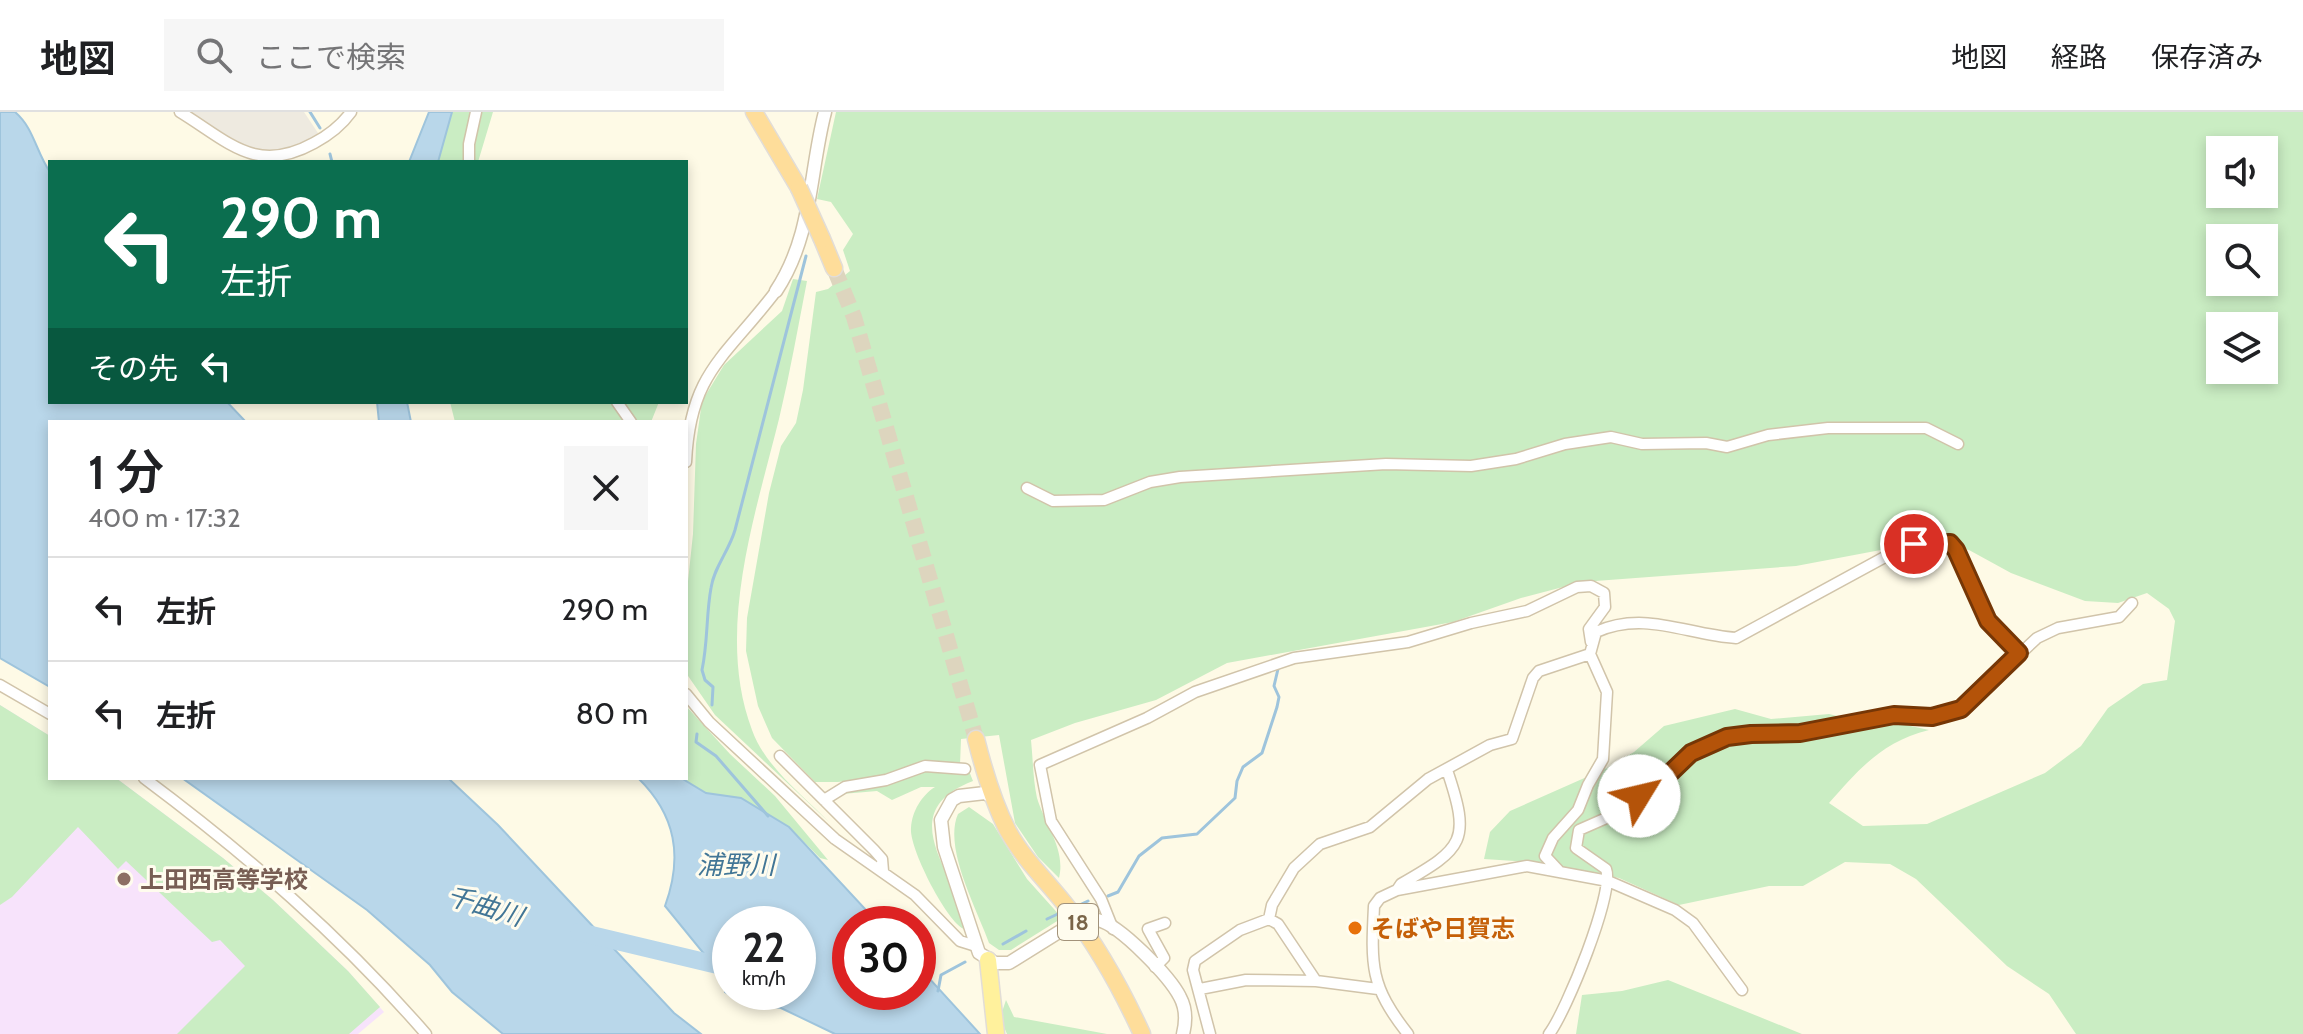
<!DOCTYPE html>
<html lang="ja">
<meta charset="utf-8">
<style>
:root{--surface:#fff;--page:#f6f6f6;--text:#202124;--muted:#757577;--line:#e0e0e0}
body{margin:0;font-family:Cabin,"Noto Sans JP",sans-serif;background:var(--page);color:var(--text);height:100vh;display:flex;flex-direction:column;font-size:30px;white-space:nowrap}
*{box-sizing:border-box;margin:0}
p{font-size:26px;color:var(--muted)}
.icon{flex:none;width:44px;height:44px;fill:none;stroke:currentColor;stroke-width:2;stroke-linecap:round;stroke-linejoin:round}
.map{position:relative;flex:1;overflow:hidden}
.drawer{position:absolute;left:48px;top:308px;width:640px;height:360px;display:flex;flex-direction:column;background:var(--surface);border-radius:0px;box-shadow:0 4px 12px #0003}
.drawer>*{flex:none}
.guide{position:absolute;left:48px;top:48px;width:640px;height:244px;border-radius:0px;box-shadow:0 4px 12px #0003;background:#0b6e4f;color:#fff;overflow:hidden}
.buttons{position:absolute;left:2206px;top:24px;display:grid;gap:16px}
.buttons a{display:grid;place-items:center;width:72px;height:72px;border-radius:0px;background:var(--surface);box-shadow:0 4px 12px #0003;font-size:40px}
.speed{position:absolute;left:712px;top:794px;display:flex;gap:16px;font-size:40px;font-weight:700;text-align:center}
.speed>*{display:grid;place-content:center;width:104px;height:104px;border-radius:50%;background:var(--surface);box-shadow:0 4px 12px #0003;line-height:1}
.speed small{font-size:20px;font-weight:400}
.speed .limit{border:12px solid #d22;background:#fff;color:#111}
.pin{position:absolute;display:grid;place-items:center;width:68px;height:68px;color:#fff;margin:-34px;border:4px solid #fff;border-radius:50%;box-shadow:0 2px 8px #0007}
.me{position:absolute;width:88px;margin:-44px;rotate:54deg;stroke-linejoin:round;filter:drop-shadow(0 0 6px #0008)}
.turn{display:flex;align-items:center;gap:28px;height:168px;padding:0 40px;font-size:36px}
.turn .icon{width:104px;height:104px;stroke-width:2.5}
.turn b{display:block;font-size:56px;line-height:68px}
.then{display:flex;align-items:center;height:76px;padding:0 40px;background:#0003;gap:16px;font-size:30px}
.round{display:grid;place-items:center;flex:none;width:84px;height:84px;border-radius:0px;background:var(--page)}
.headline{display:flex;align-items:center;justify-content:space-between;height:136px;padding:0 40px}
h1{font-size:48px;font-weight:600;line-height:60px}
ul{padding:0;list-style:none}
li{display:flex;align-items:center;gap:24px;height:104px;padding:0 40px;border-top:2px solid var(--line)}
li div{flex:1}
li b{display:block;font-size:30px}
li em{font-style:normal}
header{display:flex;align-items:center;gap:48px;box-sizing:border-box;height:112px;padding:0 40px;background:var(--surface);border-bottom:2px solid var(--line)}
header strong{font-size:38px}
nav{display:flex;gap:44px;margin-inline-start:auto;font-size:28px}
.search{width:560px;height:72px;background:var(--page);display:flex;align-items:center;gap:20px;box-sizing:border-box;padding:0 28px;border-radius:0px;color:var(--muted);font-size:30px}
.map>svg:first-child{display:block}
.industrial{fill:#eeeae0}
.education{fill:#f7e3fb}
.green{fill:#caedc3;fill-rule:evenodd}
.water{fill:#b9d7ea;stroke:#9ec4dc;stroke-width:2;fill-rule:evenodd}
.lines{fill:none;stroke-linecap:round;stroke-linejoin:round}
.stream{stroke:#9ec4dc;stroke-width:3}
.river{stroke:#b9d7ea;stroke-width:18}
.trunk-tunnel{stroke:#ddd5be;stroke-width:16;stroke-dasharray:16 8;stroke-linecap:butt}
.minor-casing{stroke:#d1c4aa;stroke-width:13}
.tertiary-casing{stroke:#d1c4aa;stroke-width:15}
.primary-casing{stroke:#e2ddd7;stroke-width:19}
.trunk-casing{stroke:#e2ddd7;stroke-width:19}
.minor{stroke:#fff;stroke-width:10}
.tertiary{stroke:#fff;stroke-width:12}
.primary{stroke:#fff19c;stroke-width:16}
.trunk{stroke:#fedd9a;stroke-width:16}
.trunk-bridge-casing{stroke:#e2ddd7;stroke-width:19;stroke-linecap:butt}
.trunk-bridge{stroke:#fedd9a;stroke-width:16}
.route-casing{stroke:#753606;stroke-width:20}
.route{stroke:#b45309;stroke-width:14}
.education-dot{fill:#8d6e63;stroke:#fffcee;stroke-width:3}
.food-dot{fill:#e8710a;stroke:#fffcee;stroke-width:3}
.labels{text-anchor:middle;dominant-baseline:central;stroke-width:6;stroke-linejoin:round;paint-order:stroke}
.shield{fill:#fffcee;stroke:#a2927a;stroke-width:2}
.shield-label{font-size:22px;font-weight:bold;fill:#7a6548}
.education-label{font-size:24px;font-weight:bold;fill:#785e54;stroke:#fffcee;text-anchor:start}
.food-label{font-size:24px;font-weight:bold;fill:#c56008;stroke:#fffcee;text-anchor:start}
.water-label{font-size:26px;font-style:italic;fill:#427696;stroke:#fffcee}
</style>
<header>
<strong>地図</strong>
<div class="search"><svg class="icon" aria-label="search" viewBox="0 0 24 24"><circle cx="10" cy="10" r="6"/><path d="M15 15l6 6"/></svg>ここで検索</div>
<nav><a>地図</a><a>経路</a><a>保存済み</a></nav>
</header>
<div class="map">
<svg width="2303" height="922" viewBox="0 0 2303 922">
<rect width="100%" height="100%" fill="#fefae6"/>
<path class="industrial" d="M187,0H304L318,21L294,39L255,40Z"/>
<path class="education" d="M0,593L50,624V666H116L223,746L273,788L348,859L384,900L358,922H0Z"/>
<path class="green" d="M452,0H493L478,50H438Z
M836,0H2303V922H2076L2049,882L2007,854L1916,767L1890,752L1845,750L1803,774H1769L1679,793L1619,766L1531,750L1484,747L1490,720L1510,699L1607,656L1634,640L1664,614L1735,597L1771,607L1829,602L1879,614L1897,611L1929,618C1882,630 1860,656 1829,691L1863,714L1927,712L2045,661L2081,634L2108,596L2143,572L2167,568L2175,509L2169,497L2147,481L2118,491L2085,489L2011,461L1969,438L1923,430L1796,454L1582,470L1521,486L1453,510L1227,551L1156,588L1075,611L1031,628C1033,647 1033,668 1037,686C1045,713 1066,737 1059,766L1038,745L1015,711L999,623L961,627L960,653H911L885,664L838,670H815L772,626L758,594L746,539L747,506L769,381L781,334L796,311L803,278L816,180L828,177L850,159L843,138L853,122L831,90L817,87ZM2220,38H2264V82H2220ZM2220,126H2264V170H2220ZM2220,214H2264V258H2220Z
M793,167L807,169C798,215 790,261 779,307C755,404 715,520 752,618C765,655 804,684 830,711L715,603L686,561V488L693,422L696,332L702,289L724,253L782,199Z
M450,290H659L651,310H455Z
M0,593L50,624V666H116L223,746L273,788L348,859L380,895L349,922H177L245,854L220,828L212,830L126,749L118,757L78,715L12,785L0,793Z
M686,594L730,642L775,684L828,748L820,746L789,715L741,686L706,681L681,666H686Z
M926,657L969,659L973,669C887,702 963,765 964,817C947,810 909,736 911,716C912,699 922,683 935,675H921L892,688L877,679L842,682L844,679Z
M969,695L993,712L1027,767L1062,806L1011,838H999L989,831C977,797 943,736 958,702Z
M1668,868L1802,922H1576L1582,883L1622,879Z
M1006,888L1014,905L1107,922H1007L1000,906Z"/>
<path class="water" d="M0,0H15C34,16 36,40 50,60V290H227L246,310H50V575L0,546Z
M429,0H452L438,50H409Z
M377,290H407L411,310H379Z
M182,666H448L498,713L674,901L701,922H503L452,880L430,853L367,798Z
M638,666H681L706,681L741,686L789,715L879,812H850V880H918V854L980,922H835L781,896L740,889L725,880L727,870L665,794C683,745 676,703 638,666ZM798,812V880H730V812Z"/>
<g class="lines">
<path class="stream" d="M310,0L320,16
M330,42L332,50
M712,593L713,575L705,568L702,558C708,530 706,503 711,476C714,455 729,439 735,418L806,144
M697,622L696,630L716,644L768,704
M1108,784L1118,780L1139,744L1162,726L1197,722L1235,686L1237,669L1243,655L1262,641L1277,595L1279,585L1274,574L1278,557
M1073,796L1088,789
M1047,807L1062,800
M1003,832L1026,819
M938,879L941,863L965,850"/>
<path class="river" d="M579,820L730,856"/>
<path class="trunk-tunnel" d="M834,156L854,205L976,627"/>
<defs>
<path id="minor" d="M180,0C229,30 256,63 314,31C329,23 341,14 351,0
M469,50V32L476,0
M617,290L631,310
M686,350C690,260 726,245 776,179
M1027,376L1053,389L1104,388L1150,370L1180,365L1386,352L1471,354L1516,347L1565,332L1611,325L1642,332L1706,331L1727,335L1768,323L1828,316H1926L1958,332
M0,573L50,602
M686,582L709,610L835,727L915,783L960,829L976,834
M780,644L874,738L882,747L883,759
M144,666C247,743 341,824 426,922
M824,688L845,675L886,668L925,654L965,657
M1559,759L1545,744L1553,726L1578,698L1588,673L1603,647L1607,580L1590,542
M1397,778L1401,772C1464,736 1471,729 1447,658
M1269,807L1278,812L1316,869
M1113,817L1101,787L1051,709L1040,653L1147,606L1195,580L1294,546L1408,530L1471,511L1527,499L1577,475L1591,474L1604,481L1605,495L1589,517L1591,530
M1155,855L1164,846L1148,817L1165,811
M1200,877L1246,868L1316,869L1378,877
M1210,922L1193,858L1195,849L1240,818L1269,807L1272,793L1294,756L1320,732L1370,715L1428,667L1490,633L1512,627L1533,566L1539,559L1590,542L1596,520C1645,498 1687,523 1736,526L1894,440C1913,432 1929,430 1950,431L1956,438L1988,509L2019,541
M1408,922C1370,874 1371,854 1374,794L1380,786L1397,778L1527,754L1608,769L1675,798L1693,811L1742,878
M1549,922C1566,900 1615,780 1606,757L1576,736L1579,718L1620,700L1679,655L1691,641L1727,625L1751,622L1800,621L1894,603L1932,605L1961,597L2037,526L2058,516L2119,505L2132,491"/>
<path id="tertiary" d="M776,179C813,123 809,61 825,0
M992,685L985,681L959,684L952,688L941,708L944,735L979,841L995,851H1009L1067,815
M1085,809C1086,809 1097,808 1098,808C1120,813 1170,865 1180,885C1186,896 1186,910 1183,922"/>
<path id="primary" d="M988,848L996,922"/>
<path id="trunk" d="M754,0L799,76
M822,127L834,156
M976,627C984,659 993,690 1008,719C1024,748 1048,770 1068,796C1099,836 1121,876 1142,922"/>
</defs>
<use href="#minor" class="minor-casing"/>
<use href="#tertiary" class="tertiary-casing"/>
<use href="#primary" class="primary-casing"/>
<use href="#trunk" class="trunk-casing"/>
<use href="#minor" class="minor"/>
<use href="#tertiary" class="tertiary"/>
<use href="#primary" class="primary"/>
<use href="#trunk" class="trunk"/>
<defs>
<path id="trunk-bridge" d="M799,76L822,127"/>
</defs>
<use href="#trunk-bridge" class="trunk-bridge-casing"/>
<use href="#trunk-bridge" class="trunk-bridge"/>
</g>
<g class="lines">
<defs>
<path id="route" d="M1639,684L1666,665L1691,641L1727,625L1751,622L1800,621L1894,603L1932,605L1961,597L2019,541L1988,509L1956,438L1950,431L1914,432"/>
</defs>
<use href="#route" class="route-casing"/>
<use href="#route" class="route"/>
</g>
<circle class="education-dot" cx="124" cy="767" r="8"/>
<circle class="food-dot" cx="1355" cy="816" r="8"/>
<g class="labels">
<rect class="shield" x="1058" y="792" width="40" height="36" rx="6"/>
<g class="shield-label">
<text x="1078" y="810">18</text>
</g>
<g class="education-label">
<text x="140" y="767">上田西高等学校</text>
</g>
<g class="food-label">
<text x="1371" y="816">そばや日賀志</text>
</g>
<g class="water-label">
<text x="736" y="753">浦野川</text>
<text transform="translate(485 794) rotate(17)">千曲川</text>
</g>
</g>
</svg>
<div class="buttons">
<a><svg class="icon" aria-label="sound" viewBox="0 0 24 24"><path d="M4 9h4l5-4v14l-5-4H4zM17 9q2 3 0 6"/></svg></a>
<a><svg class="icon" aria-label="search" viewBox="0 0 24 24"><circle cx="10" cy="10" r="6"/><path d="M15 15l6 6"/></svg></a>
<a><svg class="icon" aria-label="layers" viewBox="0 0 24 24"><path d="M12 4l9 5-9 5-9-5zM3 14l9 5 9-5"/></svg></a>
</div>
<div class="speed"><div>22<small>km/h</small></div><div class="limit">30</div></div>
<div class="pin" style="left:1914px;top:432px;background:#d93025"><svg class="icon" aria-label="arrive" viewBox="0 0 24 24"><path d="M6 21V4h12l-3 4 3 4H6"/></svg></div>
<svg class="me" style="left:1639px;top:684px" viewBox="-20 -20 40 40"><circle r="19" fill="#fff"/><path d="M0-13L10 11 0 6-10 11z" fill="#b45309"/></svg>
<div class="guide">
<div class="turn"><svg class="icon" aria-label="left" viewBox="0 0 24 24"><path d="M17 20v-9H6M10 6l-5 5 5 5"/></svg><div><b>290 m</b>左折</div></div>
<div class="then">その先<svg class="icon" aria-label="left" viewBox="0 0 24 24"><path d="M17 20v-9H6M10 6l-5 5 5 5"/></svg></div>
</div>
<section class="drawer">
<div class="headline"><div><h1>1 分</h1><p>400 m · 17:32</p></div><a class="round"><svg class="icon" aria-label="close" viewBox="0 0 24 24"><path d="M6 6l12 12M18 6L6 18"/></svg></a></div>
<ul>
<li><svg class="icon" aria-label="left" viewBox="0 0 24 24"><path d="M17 20v-9H6M10 6l-5 5 5 5"/></svg><div><b>左折</b></div><em>290 m</em></li>
<li><svg class="icon" aria-label="left" viewBox="0 0 24 24"><path d="M17 20v-9H6M10 6l-5 5 5 5"/></svg><div><b>左折</b></div><em>80 m</em></li>
</ul>
</section>
</div>
